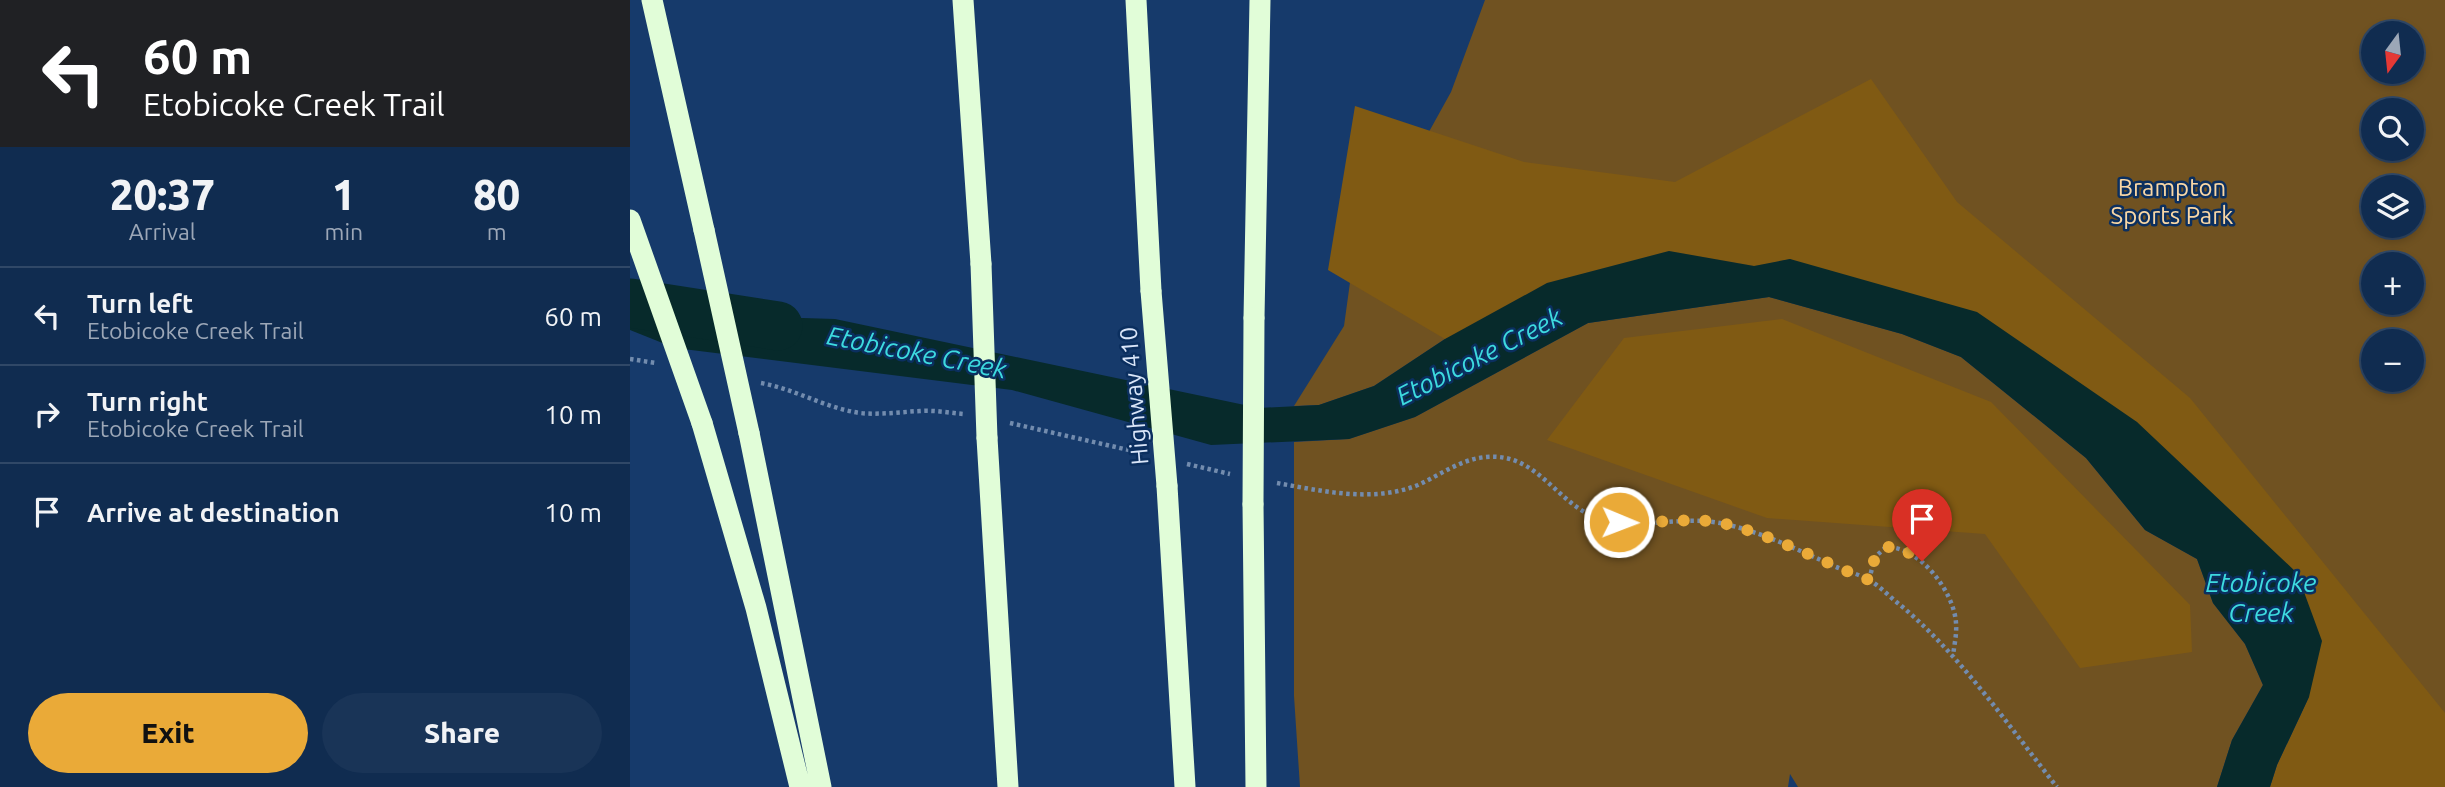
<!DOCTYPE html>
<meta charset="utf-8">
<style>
:root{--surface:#102c50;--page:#193457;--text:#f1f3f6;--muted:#9ca7b7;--line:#304867;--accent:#eaaa38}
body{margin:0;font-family:Ubuntu,sans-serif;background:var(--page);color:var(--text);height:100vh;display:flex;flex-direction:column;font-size:26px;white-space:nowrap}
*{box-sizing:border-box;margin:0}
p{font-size:23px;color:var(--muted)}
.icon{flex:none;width:38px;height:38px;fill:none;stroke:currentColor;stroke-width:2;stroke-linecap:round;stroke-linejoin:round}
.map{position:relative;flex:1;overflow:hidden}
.panel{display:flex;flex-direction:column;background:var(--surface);width:630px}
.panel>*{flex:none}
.hud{background:#202124;color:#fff;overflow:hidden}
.needle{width:46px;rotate:195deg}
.tools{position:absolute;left:1731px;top:21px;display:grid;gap:14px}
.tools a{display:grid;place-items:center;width:63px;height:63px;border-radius:50%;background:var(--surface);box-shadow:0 4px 10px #0003,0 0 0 2px var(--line);font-size:35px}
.pin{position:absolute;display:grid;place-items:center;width:60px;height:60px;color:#fff;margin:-72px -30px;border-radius:50% 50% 50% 0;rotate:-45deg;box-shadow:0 0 7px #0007}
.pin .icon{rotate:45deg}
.me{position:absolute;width:77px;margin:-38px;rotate:91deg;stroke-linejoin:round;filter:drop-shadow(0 0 5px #0008)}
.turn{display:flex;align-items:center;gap:24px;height:147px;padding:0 28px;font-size:32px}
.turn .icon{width:91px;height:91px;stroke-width:2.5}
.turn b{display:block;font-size:49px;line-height:60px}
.eta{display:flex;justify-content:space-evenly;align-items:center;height:119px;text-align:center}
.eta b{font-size:42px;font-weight:800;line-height:49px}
.primary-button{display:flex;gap:14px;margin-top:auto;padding:14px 28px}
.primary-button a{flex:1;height:80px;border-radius:42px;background:var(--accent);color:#111;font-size:28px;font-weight:800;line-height:80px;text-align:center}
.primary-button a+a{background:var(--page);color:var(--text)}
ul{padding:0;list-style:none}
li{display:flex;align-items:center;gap:21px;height:98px;padding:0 28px;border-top:2px solid var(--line)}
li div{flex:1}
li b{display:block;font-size:26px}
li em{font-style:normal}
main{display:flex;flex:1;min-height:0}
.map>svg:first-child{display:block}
.green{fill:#705221;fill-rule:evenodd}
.forest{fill:#805a13}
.water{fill:#072a2b}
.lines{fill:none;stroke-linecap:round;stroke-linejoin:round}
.river{stroke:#072a2b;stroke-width:49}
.path{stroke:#738cae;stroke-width:4.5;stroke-dasharray:3.5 3.5;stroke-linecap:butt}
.motorway{stroke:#e1fdd8;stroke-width:21}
.motorway-bridge{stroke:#e1fdd8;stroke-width:21}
.route{stroke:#eaaa38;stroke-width:12;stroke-dasharray:0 21.6}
.labels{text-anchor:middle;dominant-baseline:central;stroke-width:5;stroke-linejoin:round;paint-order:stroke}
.park-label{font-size:24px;fill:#f9d7a5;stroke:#0b2f5f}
.street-label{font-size:24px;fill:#dae6f9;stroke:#0b2f5f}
.water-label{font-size:26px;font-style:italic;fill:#3ddadf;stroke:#0b2f5f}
</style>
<main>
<section class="panel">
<div class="hud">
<div class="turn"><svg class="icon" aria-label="left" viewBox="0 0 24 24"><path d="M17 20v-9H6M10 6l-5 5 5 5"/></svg><div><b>60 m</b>Etobicoke Creek Trail</div></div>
</div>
<div class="eta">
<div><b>20:37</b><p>Arrival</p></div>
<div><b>1</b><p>min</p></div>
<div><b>80</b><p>m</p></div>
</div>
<ul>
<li><svg class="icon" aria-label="left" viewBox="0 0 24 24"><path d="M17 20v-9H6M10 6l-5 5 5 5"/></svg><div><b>Turn left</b><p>Etobicoke Creek Trail</p></div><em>60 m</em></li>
<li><svg class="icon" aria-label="right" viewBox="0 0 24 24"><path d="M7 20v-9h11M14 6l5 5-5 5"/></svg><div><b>Turn right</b><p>Etobicoke Creek Trail</p></div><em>10 m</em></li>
<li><svg class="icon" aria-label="arrive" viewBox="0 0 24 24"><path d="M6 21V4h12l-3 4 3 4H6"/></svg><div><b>Arrive at destination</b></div><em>10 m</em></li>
</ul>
<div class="primary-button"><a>Exit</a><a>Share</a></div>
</section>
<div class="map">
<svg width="1815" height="787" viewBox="0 0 1815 787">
<rect width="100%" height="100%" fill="#163a6b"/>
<path class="green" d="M855,0H1815V787H1640L1679,697L1507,422L1160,259L815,339L744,386L689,405L664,406L714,326L729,217L754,213L821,92ZM1743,33H1782V72H1743ZM1743,110H1782V149H1743ZM1743,187H1782V226H1743ZM1743,264H1782V303H1743ZM1743,341H1782V380H1743Z
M1139,297L1272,334L1331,357L1456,458L1515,530L1567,559L1583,603L1615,644L1633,685L1602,740L1587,787H1168L1160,774L1158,787H670L664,696V442L719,439L785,417L958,323Z"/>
<path class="forest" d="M1241,79L1327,202L1560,398L1815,713V787H1640L1647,765L1679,697L1507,422L1160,259L1125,266L1039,251L917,283L815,339L698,270L725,106L894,162L1045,182Z
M1152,319L1361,402L1560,605L1562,652L1450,668L1355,534L1137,518L917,440L994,338Z"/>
<path class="water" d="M1039,251L1124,266L1160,259L1347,312L1507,422L1667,573L1692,641L1679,697L1647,765L1640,787H1587L1602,740L1633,685L1615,644L1583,603L1567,559L1515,530L1456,458L1331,357L1272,334L1139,297L958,323L785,417L719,439L581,445L382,390L45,348L0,330V297L41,314L205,319L629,408L689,405L744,386L815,339L917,283Z"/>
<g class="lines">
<path class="river" d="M0,303L148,326"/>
<path class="path" d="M0,359L26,363
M131,383C165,389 195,408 230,413C250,415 270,412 290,411C305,410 320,413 334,414
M380,423L512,453
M557,464L600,474
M647,483C692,491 743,503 788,485C810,475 831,459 856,457C910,452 928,509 974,520C1013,529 1052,516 1090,523C1130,531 1168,550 1204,566C1215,571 1229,574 1239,580C1248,585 1256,593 1264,600C1326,649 1378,725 1427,787
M1239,580L1245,557L1256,547C1289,546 1324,591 1326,623C1327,634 1324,646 1323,656"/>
<path class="motorway" d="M22,0L74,230
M333,0L351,264
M506,0L521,291
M624,318L630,0
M72,423L126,608L170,787
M119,433L191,787
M357,438L378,787
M537,486L555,787
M623,504L626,787"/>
<path class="motorway-bridge" d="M0,220L72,423
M74,230L119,433
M351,264L357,438
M521,291L537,486
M623,504L624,318"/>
</g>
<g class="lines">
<path class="route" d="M989,522C1023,525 1058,516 1092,523C1143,535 1190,561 1239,580L1245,557L1256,547H1269L1292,561"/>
</g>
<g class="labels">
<g class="park-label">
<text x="1542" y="187">Brampton<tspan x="1542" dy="28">Sports Park</tspan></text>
</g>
<g class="street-label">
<text transform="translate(504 396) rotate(-95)">Highway 410</text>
</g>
<g class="water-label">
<text transform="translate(287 352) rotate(11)">Etobicoke Creek</text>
<text transform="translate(849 356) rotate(-27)">Etobicoke Creek</text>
<text x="1631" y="582">Etobicoke<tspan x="1631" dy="30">Creek</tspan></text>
</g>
</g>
</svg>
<div class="tools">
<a><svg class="needle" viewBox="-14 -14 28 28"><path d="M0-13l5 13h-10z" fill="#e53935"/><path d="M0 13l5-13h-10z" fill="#9ca7b7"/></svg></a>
<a><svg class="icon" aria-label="search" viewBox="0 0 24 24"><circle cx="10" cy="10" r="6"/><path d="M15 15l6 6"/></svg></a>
<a><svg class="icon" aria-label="layers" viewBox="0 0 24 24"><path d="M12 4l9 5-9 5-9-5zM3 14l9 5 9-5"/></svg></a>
<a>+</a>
<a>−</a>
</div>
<div class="pin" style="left:1292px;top:561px;background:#d93025"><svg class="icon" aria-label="arrive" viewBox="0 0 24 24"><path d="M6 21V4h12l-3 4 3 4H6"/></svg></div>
<svg class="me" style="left:989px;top:522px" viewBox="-20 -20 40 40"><circle r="17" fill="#eaaa38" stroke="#fff" stroke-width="3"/><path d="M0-11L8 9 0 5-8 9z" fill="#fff"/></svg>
</div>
</main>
